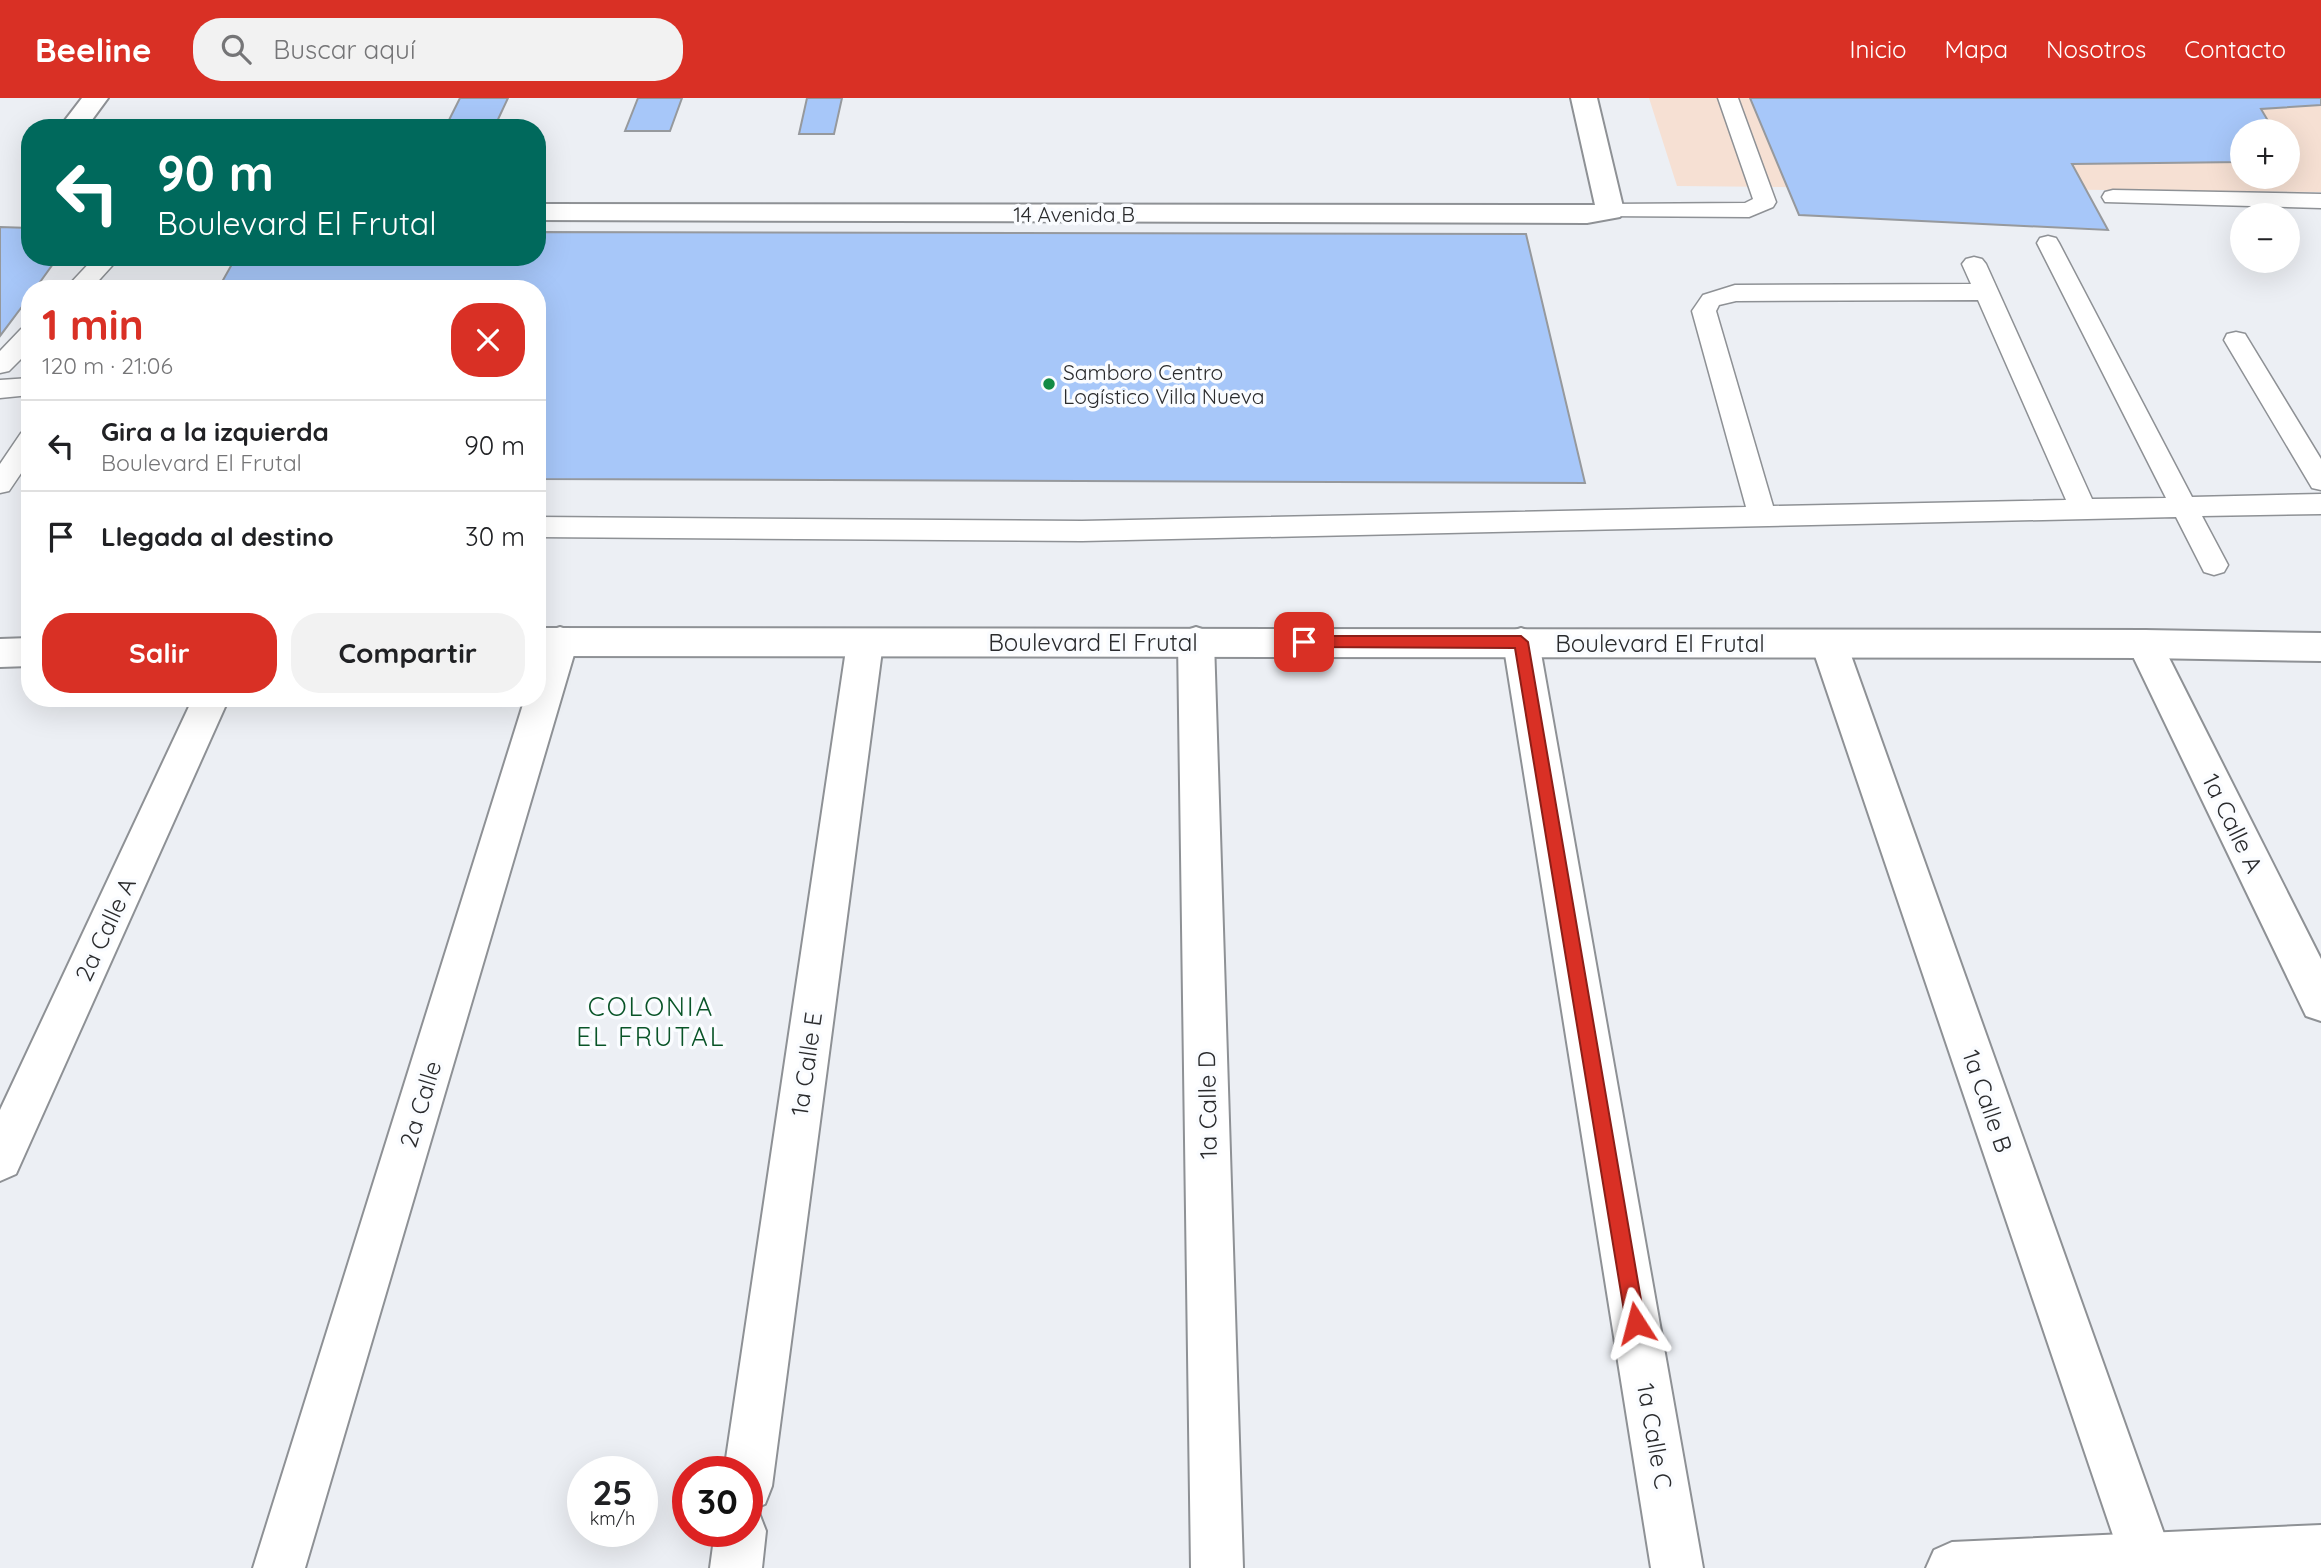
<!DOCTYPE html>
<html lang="es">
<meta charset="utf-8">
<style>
:root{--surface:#fff;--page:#f2f2f2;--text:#202124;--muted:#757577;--line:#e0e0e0;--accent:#d93025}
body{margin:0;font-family:Quicksand,sans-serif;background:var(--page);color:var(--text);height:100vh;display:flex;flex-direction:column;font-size:26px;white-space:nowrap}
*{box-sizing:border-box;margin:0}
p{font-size:23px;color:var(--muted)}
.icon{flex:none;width:38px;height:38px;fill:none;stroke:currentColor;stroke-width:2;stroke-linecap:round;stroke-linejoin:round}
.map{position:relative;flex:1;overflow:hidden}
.panel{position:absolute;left:21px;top:182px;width:525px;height:427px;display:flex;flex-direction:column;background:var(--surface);border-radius:28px;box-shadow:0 7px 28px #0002}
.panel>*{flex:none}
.hud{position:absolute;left:21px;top:21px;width:525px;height:147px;border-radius:28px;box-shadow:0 7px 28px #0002;background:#00695c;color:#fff;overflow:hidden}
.buttons{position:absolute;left:2230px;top:21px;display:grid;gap:14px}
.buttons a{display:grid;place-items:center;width:70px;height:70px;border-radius:50%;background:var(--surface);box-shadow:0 7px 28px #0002;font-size:35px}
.speed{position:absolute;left:567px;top:1358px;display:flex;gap:14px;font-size:35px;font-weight:700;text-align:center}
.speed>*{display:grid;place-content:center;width:91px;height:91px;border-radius:50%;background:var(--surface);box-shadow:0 7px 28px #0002;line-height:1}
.speed small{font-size:18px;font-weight:400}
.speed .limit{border:10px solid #d22;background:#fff;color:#111}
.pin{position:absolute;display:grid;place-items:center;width:60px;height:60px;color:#fff;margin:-30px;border-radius:14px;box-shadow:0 4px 10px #0006}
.me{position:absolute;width:77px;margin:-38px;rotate:351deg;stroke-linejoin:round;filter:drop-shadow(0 0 5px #0008)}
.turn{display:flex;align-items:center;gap:24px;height:147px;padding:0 21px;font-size:32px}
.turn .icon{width:91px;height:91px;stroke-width:2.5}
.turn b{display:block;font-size:49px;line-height:60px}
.round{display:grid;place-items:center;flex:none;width:74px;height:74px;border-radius:28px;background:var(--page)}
.head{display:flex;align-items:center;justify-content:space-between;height:119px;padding:0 21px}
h1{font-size:42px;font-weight:700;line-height:52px;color:var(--accent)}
.action{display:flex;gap:14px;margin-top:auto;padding:14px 21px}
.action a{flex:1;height:80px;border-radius:28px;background:var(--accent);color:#fff;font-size:28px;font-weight:700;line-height:80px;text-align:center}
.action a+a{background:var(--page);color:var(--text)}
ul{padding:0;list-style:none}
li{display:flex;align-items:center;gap:21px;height:91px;padding:0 21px;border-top:2px solid var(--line)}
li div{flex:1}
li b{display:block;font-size:26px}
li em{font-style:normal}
header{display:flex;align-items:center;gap:42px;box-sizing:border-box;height:98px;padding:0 35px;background:var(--accent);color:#fff}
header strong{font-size:33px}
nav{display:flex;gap:38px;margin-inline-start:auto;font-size:24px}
.search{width:490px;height:63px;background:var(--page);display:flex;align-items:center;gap:18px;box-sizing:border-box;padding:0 24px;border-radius:28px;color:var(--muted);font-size:26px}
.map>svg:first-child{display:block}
.industrial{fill:#f6e0d3;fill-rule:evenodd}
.building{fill:#a7c7f9;stroke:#96999d;stroke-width:2}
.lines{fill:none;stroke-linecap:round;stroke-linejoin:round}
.service-casing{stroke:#8e9195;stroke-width:3}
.minor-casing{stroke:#8e9195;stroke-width:4}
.tertiary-casing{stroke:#8e9195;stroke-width:4}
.primary-casing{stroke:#8e9195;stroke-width:4}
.service{fill:#fff;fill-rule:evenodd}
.minor{fill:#fff;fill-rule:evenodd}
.tertiary{fill:#fff;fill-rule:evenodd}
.primary{fill:#fff;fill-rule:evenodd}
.route{fill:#d93025;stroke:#8d1f18;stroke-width:2}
.poi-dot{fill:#128b45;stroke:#fafcff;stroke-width:2.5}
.labels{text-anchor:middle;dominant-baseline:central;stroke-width:7;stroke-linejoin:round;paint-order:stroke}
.far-street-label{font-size:21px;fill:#2a2b2d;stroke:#fafcff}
.far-poi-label{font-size:21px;fill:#2a2b2d;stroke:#fafcff;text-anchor:start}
.street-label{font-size:24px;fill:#2a2b2d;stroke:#fafcff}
.neighbourhood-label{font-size:26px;letter-spacing:2px;fill:#095428;stroke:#fafcff}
</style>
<header>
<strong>Beeline</strong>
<div class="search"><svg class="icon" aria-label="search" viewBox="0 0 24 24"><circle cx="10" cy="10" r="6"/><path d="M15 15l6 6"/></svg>Buscar aquí</div>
<nav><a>Inicio</a><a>Mapa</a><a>Nosotros</a><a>Contacto</a></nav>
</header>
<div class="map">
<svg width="2321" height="1470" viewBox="0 0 2321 1470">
<rect width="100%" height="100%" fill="#eceff4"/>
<path class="industrial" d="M1649,0H2321V94L1677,88ZM2242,33H2287V79H2242Z"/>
<path class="building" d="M460,0H508L494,30H445Z
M638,0H682L670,33H625Z
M807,0H842L834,36H799Z
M1750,0H2321V7L2261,11L2274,33H2242V64L2072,66L2108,132L1799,117Z
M0,129L30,130V159H58L35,191H30V198L0,238Z
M537,134L1526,136L1585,385L537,381V191H218L236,159H537Z"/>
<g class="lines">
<defs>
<path id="service" d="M1718,0H1738L1776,104L1773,109L1749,119L1602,118L1599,113L1602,108L1610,106L1745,105L1753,101Z
M2113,92L2321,96V110L2105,104L2102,99L2105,94Z
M2048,138L2056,140L2059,145L2192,399L2321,396V416L2202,418L2228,467L2224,474L2214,477L2204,474L2176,419L1082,443L537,439V419L1082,423L1746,409L1692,213L1703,197L1735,187L1971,186L1962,166L1966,161L1974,159L1982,161L1986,166L2092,401L2166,400L2037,145L2040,140ZM1978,202L2066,402L1773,408L1716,213L1719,207L1736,203Z
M95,159H120L91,191H65Z
M30,229V252L9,273L0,275V253L21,231Z
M2236,234L2245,236L2321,361V392L2312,390L2224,242L2227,236Z
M30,280V297L0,300V282Z
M30,332V362L9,393L0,395V366L21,335Z"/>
<path id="minor" d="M82,0H108L86,30H59Z
M1571,0H1597L1624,113L1620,119L1587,125L537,122V106L1595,107Z
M560,529L572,533L578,543L305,1470H253L525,600H537C537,576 536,555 548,533Z
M1196,529L1208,533L1214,543L1243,1470H1191L1178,543L1184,533Z
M1521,530L1533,534L1539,544L1703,1470H1651L1503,544L1509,534Z
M865,531L877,535L883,545L772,1388L765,1406L751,1412L759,1415L766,1433L762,1470H710L715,1433H747V1374H724L847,545L853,535Z
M1829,532L1841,536L1847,546L2173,1461L2169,1470H2125L2121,1461L1811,546L1817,536Z
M2145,532L2157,536L2321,861V923L2306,918L2127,546L2133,536Z
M193,600H229L16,1076L0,1083V1012Z"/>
<path id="tertiary" d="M2321,1427V1470H1926L1934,1452L1952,1444Z"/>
<path id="primary" d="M537,530L2145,532L2321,535V563L2145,560L537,558Z
M30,540V568L0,569V541Z"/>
</defs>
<use href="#service" class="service-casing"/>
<use href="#minor" class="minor-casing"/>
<use href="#tertiary" class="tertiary-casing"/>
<use href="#primary" class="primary-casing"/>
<use href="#service" class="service"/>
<use href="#minor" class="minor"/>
<use href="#tertiary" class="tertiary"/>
<use href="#primary" class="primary"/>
</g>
<path class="route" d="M1304,538H1521L1528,544L1645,1225L1642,1232L1636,1235L1629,1232L1626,1225L1515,550L1304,549L1297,544Z"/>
<circle class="poi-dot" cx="1049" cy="286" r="7"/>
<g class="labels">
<g class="far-street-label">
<text x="1074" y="116">14 Avenida B</text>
</g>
<g class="far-poi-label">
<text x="1063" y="274">Samboro Centro<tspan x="1063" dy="24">Logístico Villa Nueva</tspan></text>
</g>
<g class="street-label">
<text x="1093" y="544">Boulevard El Frutal</text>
<text x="1660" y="545">Boulevard El Frutal</text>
<text transform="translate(2233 725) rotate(64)">1a Calle A</text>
<text transform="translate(105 831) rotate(-65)">2a Calle A</text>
<text transform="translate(806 966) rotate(-82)">1a Calle E</text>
<text transform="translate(1988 1003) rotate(71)">1a Calle B</text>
<text transform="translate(420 1006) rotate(-73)">2a Calle</text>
<text transform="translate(1207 1007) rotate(-91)">1a Calle D</text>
<text transform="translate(1655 1338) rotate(80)">1a Calle C</text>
</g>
<g class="neighbourhood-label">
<text x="651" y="908">COLONIA<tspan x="651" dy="30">EL FRUTAL</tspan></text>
</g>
</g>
</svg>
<div class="buttons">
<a>+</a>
<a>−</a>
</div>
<div class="speed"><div>25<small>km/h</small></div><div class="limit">30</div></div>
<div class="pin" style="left:1304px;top:544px;background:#d93025"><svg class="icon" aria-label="arrive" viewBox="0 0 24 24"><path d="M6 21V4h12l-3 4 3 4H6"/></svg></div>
<svg class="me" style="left:1636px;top:1225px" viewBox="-20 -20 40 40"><path d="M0-17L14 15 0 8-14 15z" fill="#d93025" stroke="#fff" stroke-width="4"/></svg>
<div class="hud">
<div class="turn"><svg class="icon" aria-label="left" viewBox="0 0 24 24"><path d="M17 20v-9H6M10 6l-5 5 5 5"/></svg><div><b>90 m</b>Boulevard El Frutal</div></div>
</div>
<section class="panel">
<div class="head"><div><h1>1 min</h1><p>120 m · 21:06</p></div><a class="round" style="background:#d93025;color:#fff"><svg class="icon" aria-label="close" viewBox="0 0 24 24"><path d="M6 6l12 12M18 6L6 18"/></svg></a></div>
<ul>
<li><svg class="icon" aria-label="left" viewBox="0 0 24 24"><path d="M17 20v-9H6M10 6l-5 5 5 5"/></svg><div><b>Gira a la izquierda</b><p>Boulevard El Frutal</p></div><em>90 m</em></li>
<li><svg class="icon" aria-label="arrive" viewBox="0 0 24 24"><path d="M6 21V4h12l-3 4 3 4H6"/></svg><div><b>Llegada al destino</b></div><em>30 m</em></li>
</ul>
<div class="action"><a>Salir</a><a>Compartir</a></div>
</section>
</div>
